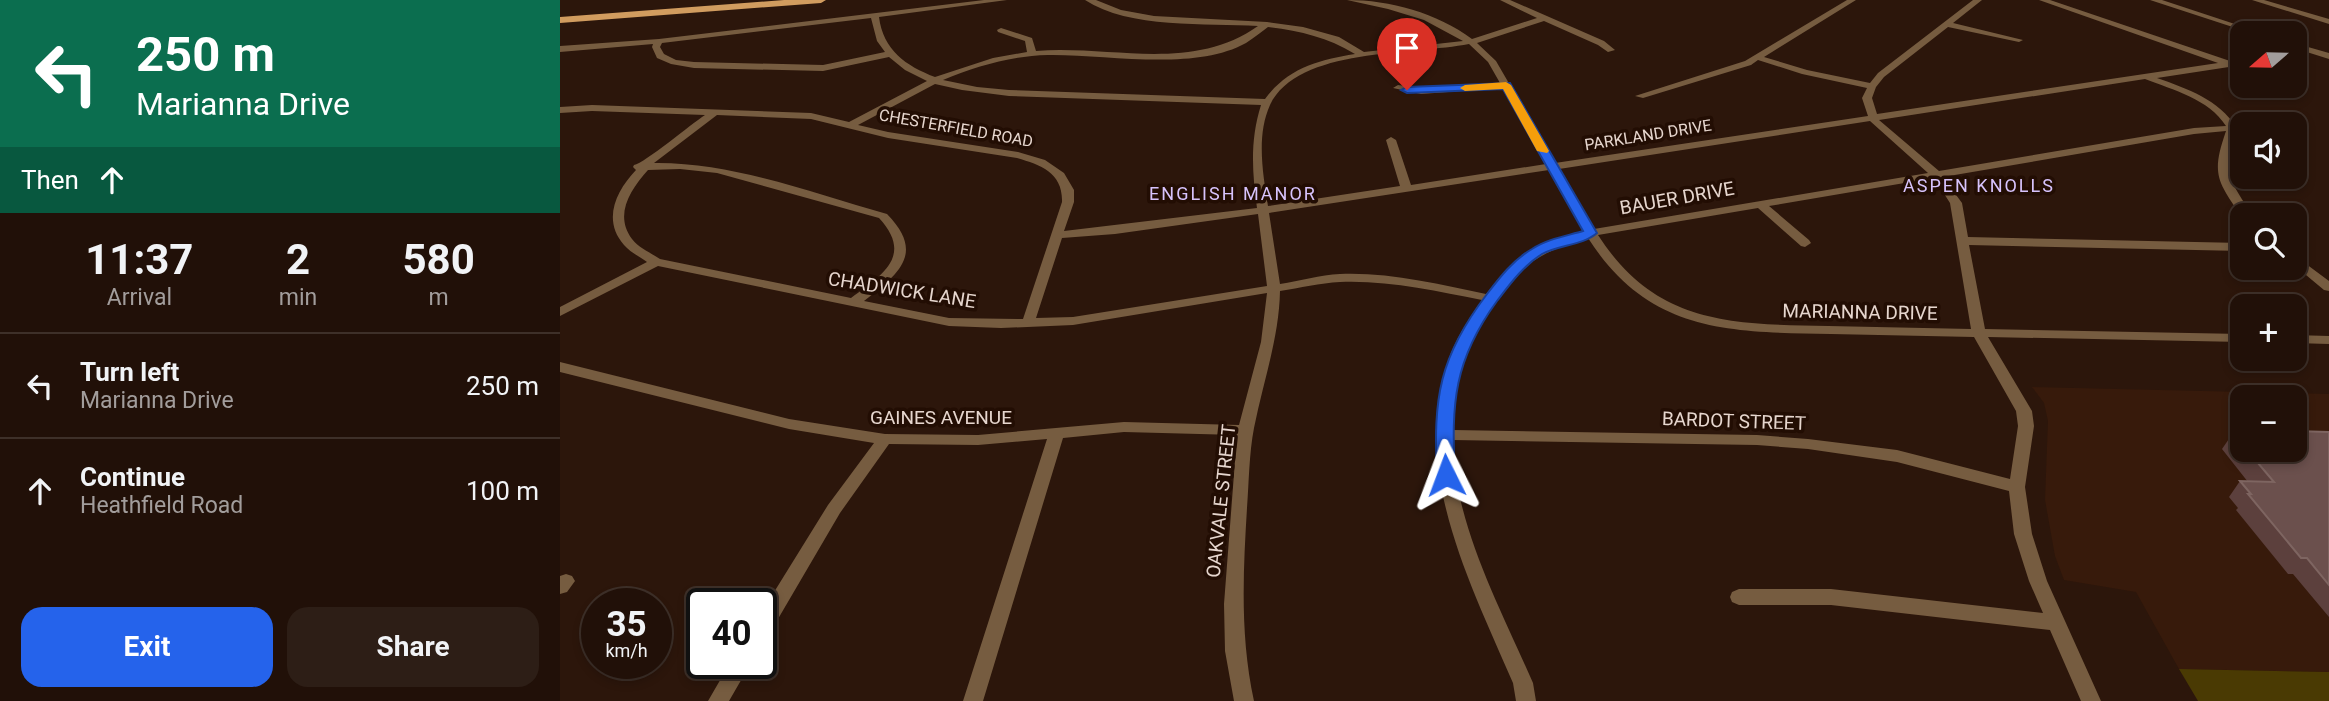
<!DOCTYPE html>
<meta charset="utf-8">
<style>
:root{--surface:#211008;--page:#2d1e16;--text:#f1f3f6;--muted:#a29d9c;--line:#3e3029;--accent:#2563eb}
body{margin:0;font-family:Roboto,sans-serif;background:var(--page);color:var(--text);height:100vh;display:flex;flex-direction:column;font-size:26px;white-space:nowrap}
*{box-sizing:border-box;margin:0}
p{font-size:23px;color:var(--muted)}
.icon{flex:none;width:38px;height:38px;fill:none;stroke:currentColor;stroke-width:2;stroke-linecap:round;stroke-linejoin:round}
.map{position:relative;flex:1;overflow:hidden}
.sheet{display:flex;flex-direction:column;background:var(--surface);width:560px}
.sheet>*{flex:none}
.top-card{background:#0b6e4f;color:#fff;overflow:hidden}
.needle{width:46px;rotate:250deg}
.tools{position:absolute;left:1670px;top:21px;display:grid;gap:14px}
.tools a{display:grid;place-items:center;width:77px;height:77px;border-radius:14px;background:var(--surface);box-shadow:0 4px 10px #0003,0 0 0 2px var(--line);font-size:35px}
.speed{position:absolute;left:21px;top:588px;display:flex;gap:14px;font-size:35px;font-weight:700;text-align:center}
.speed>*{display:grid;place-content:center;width:91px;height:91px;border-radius:50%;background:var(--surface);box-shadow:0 4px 10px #0003,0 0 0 2px var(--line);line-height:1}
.speed small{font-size:18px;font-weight:400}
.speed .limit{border:4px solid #111;border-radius:10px;background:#fff;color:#111}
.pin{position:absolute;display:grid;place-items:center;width:60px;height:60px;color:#fff;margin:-72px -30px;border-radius:50% 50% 50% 0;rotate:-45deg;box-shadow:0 0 7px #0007}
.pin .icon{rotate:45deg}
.me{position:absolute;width:77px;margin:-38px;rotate:357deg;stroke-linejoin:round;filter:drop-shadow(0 0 5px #0008)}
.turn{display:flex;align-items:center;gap:24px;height:147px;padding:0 21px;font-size:32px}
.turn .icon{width:91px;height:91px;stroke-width:2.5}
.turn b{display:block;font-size:49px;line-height:60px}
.then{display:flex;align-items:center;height:66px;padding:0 21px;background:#0003;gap:14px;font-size:26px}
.eta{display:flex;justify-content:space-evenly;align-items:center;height:119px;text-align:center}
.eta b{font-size:42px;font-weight:700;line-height:49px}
.primary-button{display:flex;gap:14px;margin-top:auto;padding:14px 21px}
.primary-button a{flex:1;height:80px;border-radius:21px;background:var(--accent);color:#fff;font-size:28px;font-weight:700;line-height:80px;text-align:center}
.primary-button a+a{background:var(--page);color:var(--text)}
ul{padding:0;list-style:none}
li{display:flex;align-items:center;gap:21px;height:105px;padding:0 21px;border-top:2px solid var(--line)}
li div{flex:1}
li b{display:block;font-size:26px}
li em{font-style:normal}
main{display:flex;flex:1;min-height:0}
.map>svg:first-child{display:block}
.built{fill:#371a0b;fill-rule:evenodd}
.green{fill:#4a3a03}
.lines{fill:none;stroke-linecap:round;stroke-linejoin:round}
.minor{fill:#765c40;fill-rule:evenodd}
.major{fill:#d19c5f;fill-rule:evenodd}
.wall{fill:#5c403d}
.building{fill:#6b504d;stroke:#7e6561;stroke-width:2}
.route{fill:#2563eb;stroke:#184099;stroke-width:2}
.slow{fill:#f59e0b}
.labels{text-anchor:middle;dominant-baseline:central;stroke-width:7;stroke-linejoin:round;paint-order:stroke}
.far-street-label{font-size:16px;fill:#e6d6ce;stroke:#220d03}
.far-neighbourhood-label{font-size:18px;letter-spacing:2px;fill:#d7c3fc;stroke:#220d03}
.street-label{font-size:19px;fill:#e6d6ce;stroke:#220d03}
</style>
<main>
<section class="sheet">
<div class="top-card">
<div class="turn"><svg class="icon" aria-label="left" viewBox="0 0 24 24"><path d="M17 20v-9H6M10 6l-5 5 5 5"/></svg><div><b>250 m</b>Marianna Drive</div></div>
<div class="then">Then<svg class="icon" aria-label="ahead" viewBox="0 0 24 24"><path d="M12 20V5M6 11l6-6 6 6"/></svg></div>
</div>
<div class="eta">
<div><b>11:37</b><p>Arrival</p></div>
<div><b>2</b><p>min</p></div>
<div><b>580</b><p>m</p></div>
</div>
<ul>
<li><svg class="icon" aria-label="left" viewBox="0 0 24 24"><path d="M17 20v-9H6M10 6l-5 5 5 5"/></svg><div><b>Turn left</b><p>Marianna Drive</p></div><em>250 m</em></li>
<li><svg class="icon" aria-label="ahead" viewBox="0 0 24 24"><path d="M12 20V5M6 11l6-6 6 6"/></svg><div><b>Continue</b><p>Heathfield Road</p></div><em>100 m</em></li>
</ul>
<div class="primary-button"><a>Exit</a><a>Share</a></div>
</section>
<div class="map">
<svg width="1769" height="701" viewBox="0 0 1769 701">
<rect width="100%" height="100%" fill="#2c160b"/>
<path class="built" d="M1472,387L1769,394V672L1619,669L1576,592L1504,580L1495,556L1485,500L1488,421L1484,403ZM1682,397H1734V450H1682Z"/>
<path class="green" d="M1619,669L1769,672V701H1638Z"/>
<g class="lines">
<path class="minor" d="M424,0H447L319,17C323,50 346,66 375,77L433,58L467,52L465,41L438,32L437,30L441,28L472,38L476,51C551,45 632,73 698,26C647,23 569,29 525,0H536L561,10L594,16L707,22L743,27L779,37L804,52L903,41L864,20L828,9L787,0C830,0 877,13 912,39L977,18L940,0H950L1044,41L1055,50L1048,52L1038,45L984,21L917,43L936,61L995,163L1308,116L1302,98L1307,88L1242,74L1198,60L1191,65L1083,98L1075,96L1185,61L1287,0H1296L1204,57L1247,70L1310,83L1318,73L1413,0H1422L1393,23L1463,40L1459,42L1388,27L1324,77L1316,87L1312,98L1317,114L1658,63L1479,0H1490L1670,61L1682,59V65L1597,78C1628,89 1658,99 1677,128C1661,174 1668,176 1692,215H1682V217C1657,181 1651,174 1666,131L1634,134L1383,177L1402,203L1408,237L1682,243V251L1409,245L1425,329L1682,334V342L1428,337L1472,411L1474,426L1465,487L1472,534L1487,581L1541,701H1521L1490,630L1271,605H1179L1172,602L1170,597L1172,592L1179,589H1271L1483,613L1469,581L1454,534L1449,491L1337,462L1248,449L1197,445L893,440C893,522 941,609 973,683L976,701H956L953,683C911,585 850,469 888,361C895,340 909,318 922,300C876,291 827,280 780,282C760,283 740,288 720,291C719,339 703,382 694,428C689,454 689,482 687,508C683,574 680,636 694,701H674L665,651L664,604L677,435L564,432L503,438L423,701H403L487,439L418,445L329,444L280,513L208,636L201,638V613L268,505L314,443L229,429L0,372V362L229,419L325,434L418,435L564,422L679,425L701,342L707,293L513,325L441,328L389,326L98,266L0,316V307L87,262C80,257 70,252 64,245C42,220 56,191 76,170L73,167L74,165C85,163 131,124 145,115L32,111L0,113V107L32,105L251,113L289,122L367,81L345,70L329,57L263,71L134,68L111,64L97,58L92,47L93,44L0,52V46L99,39ZM311,18L317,41L325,52L263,65L134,62L116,60L104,54L100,47L102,43ZM708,27C740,31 767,37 795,54C758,60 728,68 705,99L449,90L417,87L383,80C417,66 451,56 488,55C546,54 634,72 686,43C694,38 701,32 708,27ZM909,44L928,62L940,83L861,88L838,85L833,88L861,94L943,88L986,164L851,185L836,140L831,137L826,140L840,186L708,206C703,174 696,136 710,105C738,47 854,55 909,44ZM1585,79C1613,90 1649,99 1666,126L1634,128L1379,171L1319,120ZM375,84L402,90L449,96L701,105C690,140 692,171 697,208L504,231L514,202V190L504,173L485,160L458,152L328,132L298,125ZM157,115L251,119L328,138L457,158C481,165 503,173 502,202L463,319L389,318L304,301C340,273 365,253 327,214C251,193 173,162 94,163ZM1310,121L1368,173L1034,229L999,169ZM120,169L157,173L319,218C354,256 322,275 291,298L100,259C91,253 79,248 72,239C54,215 70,190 88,170ZM989,170L1024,231C984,244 953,261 926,294C879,284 828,272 780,274C760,275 740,281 720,284L709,213ZM1374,178L1390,203L1411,329C1364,328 1316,327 1268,326C1171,324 1096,325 1038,235L1198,208L1241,246L1245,247L1251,243L1249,240L1209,206ZM698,214L707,286L513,317L476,318L502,238L555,234ZM1028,238C1089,333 1168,332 1271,334C1319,335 1367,336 1414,337L1456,411L1458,426L1450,479L1337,450L1248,439L1197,435L893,430C892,369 919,301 969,264C987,251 1007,244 1028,238Z
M1590,0H1602L1702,33H1691Z
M1692,0H1704L1769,19V24Z
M1734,43L1769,53V59L1734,48Z
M1734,255L1769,281V291L1764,290L1734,265Z
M1734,335L1769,336V344L1734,343Z
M6,574L12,576L15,581L7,592L0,594V576Z
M170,663H191L169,701H148Z"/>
<path class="major" d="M224,0H266L261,3L0,23V17Z"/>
</g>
<path class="wall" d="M1682,431V450H1734L1769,432V617L1733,574H1728L1676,510L1678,508L1669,497L1680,481L1688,482L1662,449L1673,433H1680Z"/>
<path class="building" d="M1734,431L1769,432V585L1747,558H1741L1688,494H1691L1680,481L1714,482L1687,450H1734Z
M1673,433H1682V444Z"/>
<path class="route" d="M950,83L1037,233C1024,245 998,245 982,254C963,266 950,284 937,301C894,360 891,403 895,475L893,480H880L877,475C873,398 879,357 927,294C940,277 953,260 972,249C987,239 1006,236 1023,231L943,89L847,93L841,90L847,87Z"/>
<path class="slow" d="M946,82L951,85L989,151L987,153L977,151L943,89L905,91L900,88L905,85Z"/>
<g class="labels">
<g class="far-street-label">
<text transform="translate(396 128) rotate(10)">CHESTERFIELD ROAD</text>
<text transform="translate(1088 135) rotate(-9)">PARKLAND DRIVE</text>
</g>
<g class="far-neighbourhood-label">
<text x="1419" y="185">ASPEN KNOLLS</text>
<text x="673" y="193">ENGLISH MANOR</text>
</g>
<g class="street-label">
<text transform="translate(1117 198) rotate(-10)">BAUER DRIVE</text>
<text transform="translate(342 290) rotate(9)">CHADWICK LANE</text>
<text transform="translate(1300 312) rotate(1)">MARIANNA DRIVE</text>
<text x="381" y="417">GAINES AVENUE</text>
<text transform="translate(1174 421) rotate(2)">BARDOT STREET</text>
<text transform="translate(661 501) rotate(-84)">OAKVALE STREET</text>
</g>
</g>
</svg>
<div class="tools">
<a><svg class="needle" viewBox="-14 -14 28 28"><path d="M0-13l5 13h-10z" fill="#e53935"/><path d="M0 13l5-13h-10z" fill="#a29d9c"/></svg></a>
<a><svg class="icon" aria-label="sound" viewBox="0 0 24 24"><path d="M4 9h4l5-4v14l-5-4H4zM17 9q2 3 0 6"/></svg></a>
<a><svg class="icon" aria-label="search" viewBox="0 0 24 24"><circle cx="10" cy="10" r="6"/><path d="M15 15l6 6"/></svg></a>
<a>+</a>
<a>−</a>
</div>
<div class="speed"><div>35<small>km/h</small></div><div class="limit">40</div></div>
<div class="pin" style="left:847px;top:90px;background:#d93025"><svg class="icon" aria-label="arrive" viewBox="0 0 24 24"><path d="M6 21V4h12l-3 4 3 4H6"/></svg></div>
<svg class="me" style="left:886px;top:475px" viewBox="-20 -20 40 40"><path d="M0-17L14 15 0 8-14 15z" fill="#2563eb" stroke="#fff" stroke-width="4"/></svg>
</div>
</main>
